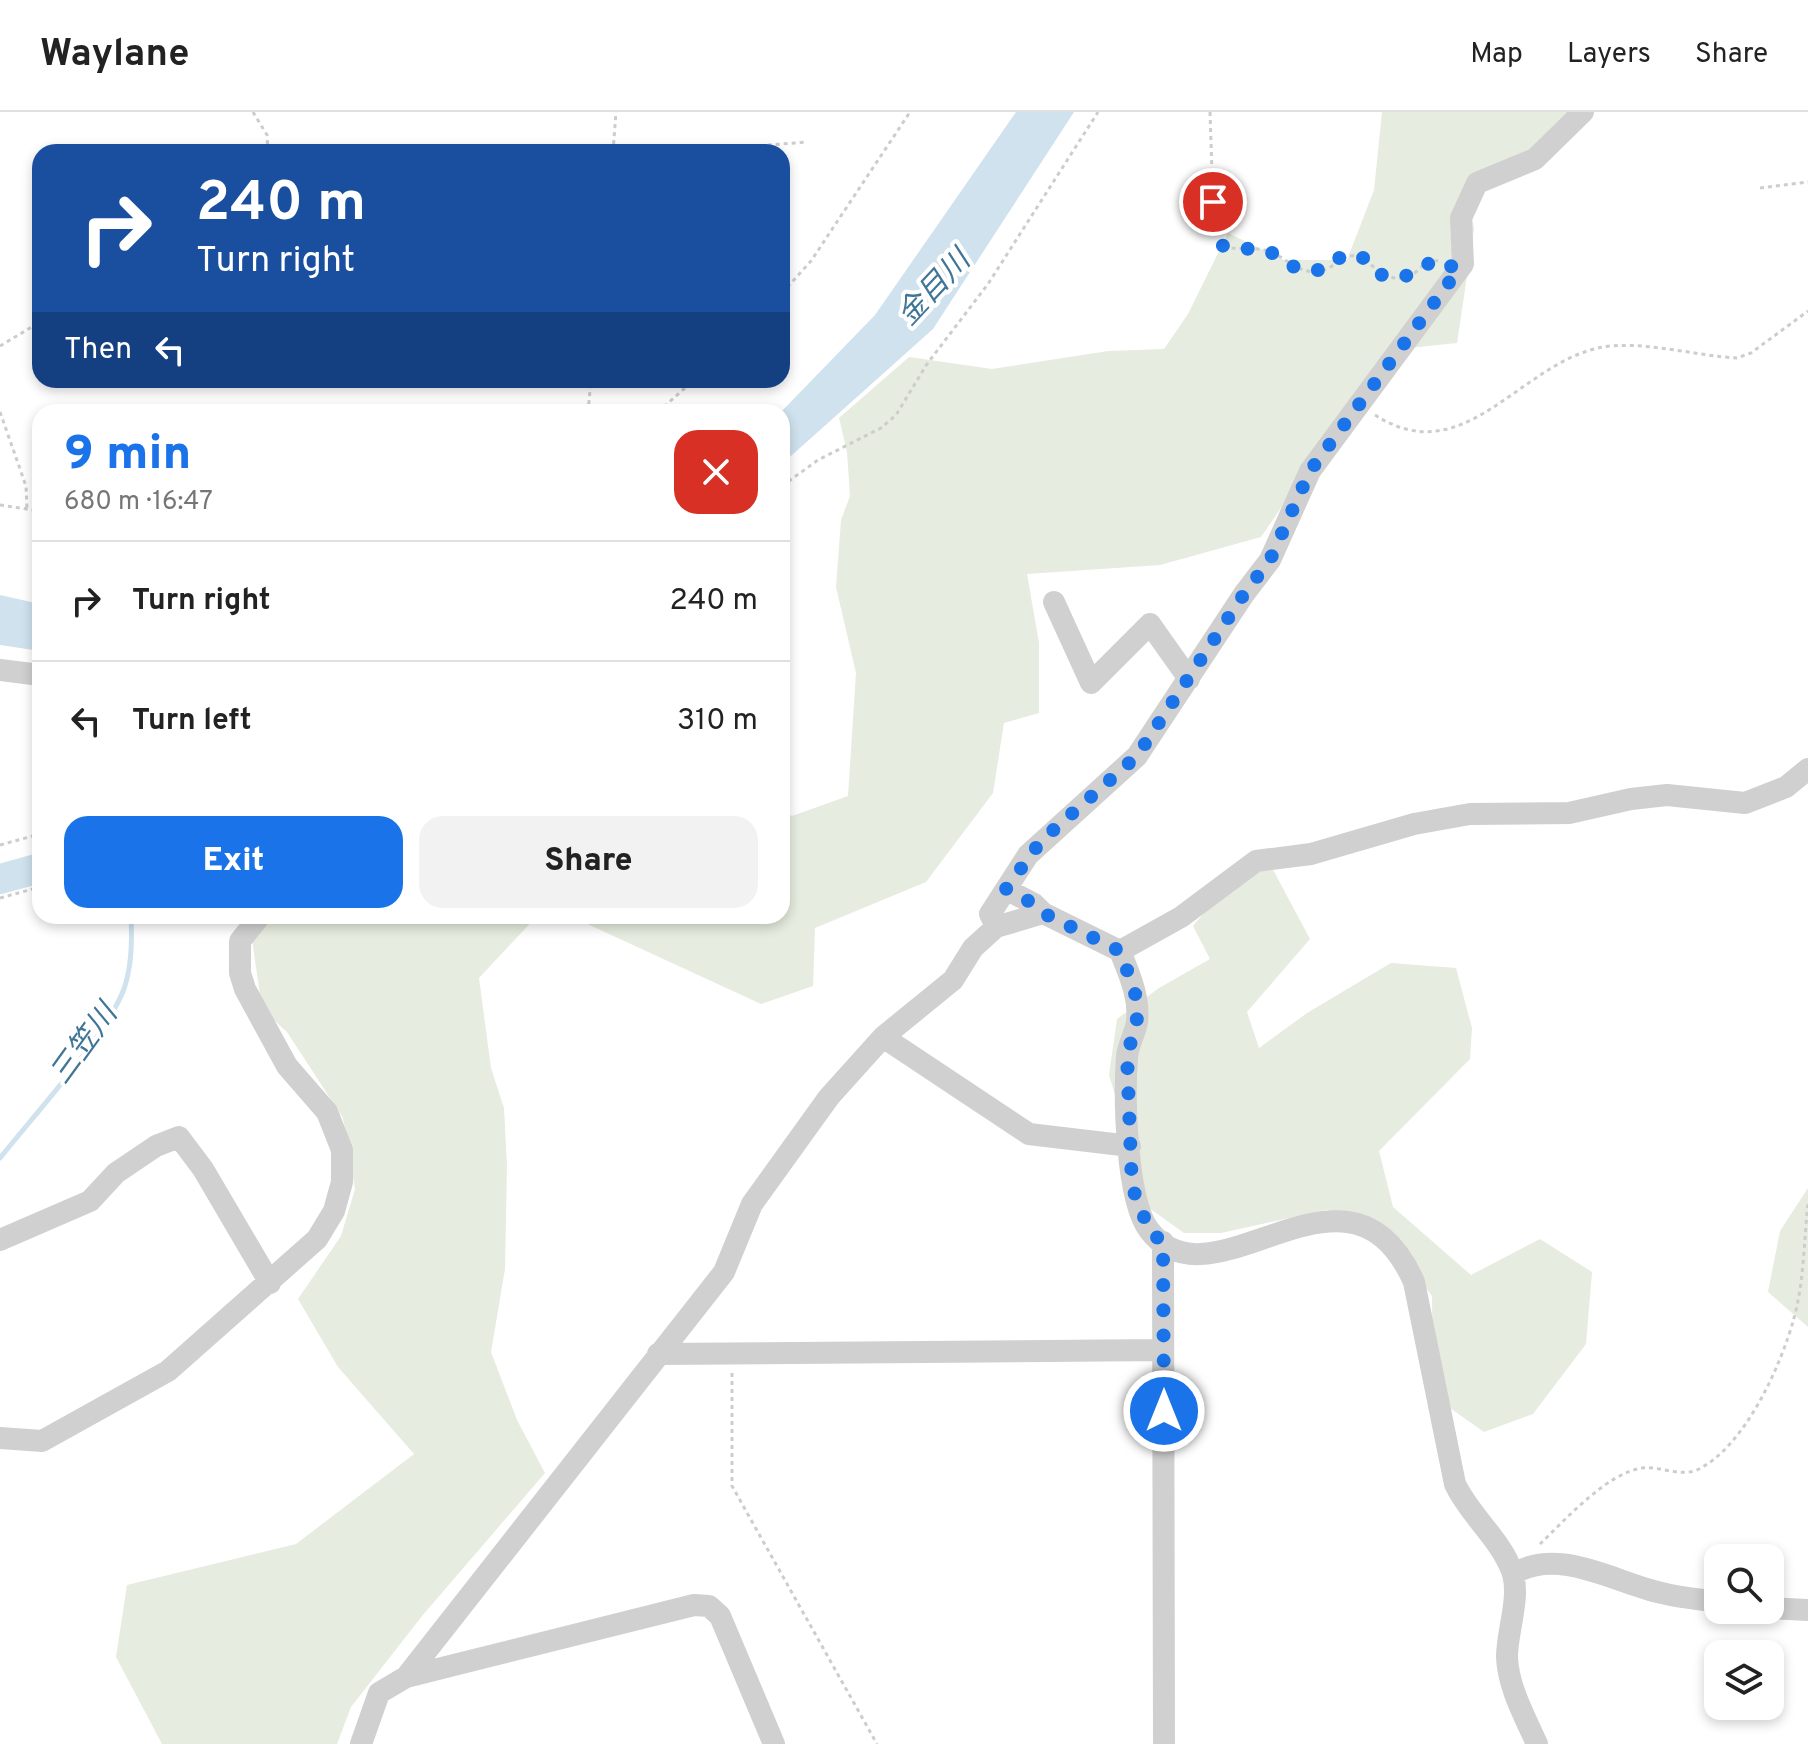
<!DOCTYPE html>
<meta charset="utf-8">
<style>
:root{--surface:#fff;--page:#f2f2f2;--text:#222;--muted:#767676;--line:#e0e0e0;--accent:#1a73e8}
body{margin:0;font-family:Overpass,"Noto Sans JP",sans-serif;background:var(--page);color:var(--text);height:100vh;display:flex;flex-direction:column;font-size:30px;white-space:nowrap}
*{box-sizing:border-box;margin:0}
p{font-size:26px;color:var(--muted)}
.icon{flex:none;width:44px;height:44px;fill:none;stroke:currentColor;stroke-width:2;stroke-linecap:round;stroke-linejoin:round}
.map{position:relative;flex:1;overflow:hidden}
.details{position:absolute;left:32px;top:292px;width:758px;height:520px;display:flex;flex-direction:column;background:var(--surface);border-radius:24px;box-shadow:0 4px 12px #0003}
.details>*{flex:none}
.top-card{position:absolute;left:32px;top:32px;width:758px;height:244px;border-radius:24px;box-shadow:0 4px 12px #0003;background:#1a4fa0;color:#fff;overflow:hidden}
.fabs{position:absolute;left:1704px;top:1432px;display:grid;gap:16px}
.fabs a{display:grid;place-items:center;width:80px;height:80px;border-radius:16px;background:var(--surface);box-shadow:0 4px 12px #0003;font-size:40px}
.pin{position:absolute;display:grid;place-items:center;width:68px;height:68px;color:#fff;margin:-34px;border:4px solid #fff;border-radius:50%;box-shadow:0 2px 8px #0007}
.me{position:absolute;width:88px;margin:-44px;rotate:0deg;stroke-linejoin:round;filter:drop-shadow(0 0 6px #0008)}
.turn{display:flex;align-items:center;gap:28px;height:168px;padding:0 32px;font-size:36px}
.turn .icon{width:104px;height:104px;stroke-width:2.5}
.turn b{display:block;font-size:56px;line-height:68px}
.then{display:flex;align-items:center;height:76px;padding:0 32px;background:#0003;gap:16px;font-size:30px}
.round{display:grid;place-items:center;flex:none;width:84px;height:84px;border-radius:24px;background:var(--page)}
.overview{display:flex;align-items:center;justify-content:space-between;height:136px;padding:0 32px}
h1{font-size:48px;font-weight:800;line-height:60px;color:var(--accent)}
.primary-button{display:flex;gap:16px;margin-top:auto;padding:16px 32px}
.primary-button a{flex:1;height:92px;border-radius:24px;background:var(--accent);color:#fff;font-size:32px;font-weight:800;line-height:92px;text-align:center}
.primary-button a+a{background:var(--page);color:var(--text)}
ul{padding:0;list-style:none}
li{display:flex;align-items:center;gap:24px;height:120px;padding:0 32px;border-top:2px solid var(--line)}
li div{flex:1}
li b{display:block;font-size:30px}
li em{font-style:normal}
header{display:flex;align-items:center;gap:48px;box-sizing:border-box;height:112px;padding:0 40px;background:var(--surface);border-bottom:2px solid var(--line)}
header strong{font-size:38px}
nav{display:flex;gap:44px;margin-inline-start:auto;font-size:28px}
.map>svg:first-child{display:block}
.green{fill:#e6ecdf}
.water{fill:#cfe2ee}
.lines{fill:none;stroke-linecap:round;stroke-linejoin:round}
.stream{stroke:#cfe2ee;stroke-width:5}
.river{stroke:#cfe2ee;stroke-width:30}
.path{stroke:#cdcdcd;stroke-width:3;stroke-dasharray:4 4;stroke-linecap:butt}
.minor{stroke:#d0d0d0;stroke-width:22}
.route{stroke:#1a73e8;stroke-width:14;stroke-dasharray:0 25.2}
.labels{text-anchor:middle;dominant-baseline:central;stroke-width:8;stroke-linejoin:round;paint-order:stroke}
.water-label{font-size:30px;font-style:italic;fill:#3f7597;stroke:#fff}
</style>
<header>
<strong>Waylane</strong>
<nav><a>Map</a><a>Layers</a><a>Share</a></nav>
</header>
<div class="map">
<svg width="1808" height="1632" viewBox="0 0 1808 1632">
<rect width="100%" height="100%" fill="#fff"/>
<path class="green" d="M1382,0H1577L1539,57L1466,69L1474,117L1457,231L1390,238L1261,425L1160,453L1027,462L1039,531V601L1004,611L993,681L926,770L815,816L813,874L761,892L570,804H782V700L792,704L848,684L856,561L836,475L841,408L850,384L847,340L839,306L909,245L992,257L1108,239L1164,237L1188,202L1228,121L1284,148H1347L1374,78Z
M1271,754L1310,827L1247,900L1259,936L1307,901L1391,851L1456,856L1472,916L1470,947L1379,1039L1393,1095L1471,1163L1540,1127L1592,1160L1586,1232L1533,1302L1484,1320L1433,1284L1432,1184L1374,1107L1326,1098L1221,1121H1184L1149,1096L1109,963L1117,907L1159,876L1210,847L1193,814L1241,757Z
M267,804H537L479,866L491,956L504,996L507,1053L505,1157L491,1240L517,1308L545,1361L422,1504L351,1595L337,1632H162L116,1545L127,1473L296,1432L414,1342L338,1255L298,1187L341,1124L355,1077L343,1006L287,920L262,897L252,827Z
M1808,1076V1215L1768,1180L1780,1119Z"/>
<path class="water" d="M1016,0H1074L933,217L782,352L781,300L875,203Z
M0,483L40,492V539L0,533Z"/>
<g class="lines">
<path class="stream" d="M0,1046C35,1002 105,926 124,877C132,853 132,829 131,804"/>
<path class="river" d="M0,767L40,756"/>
<path class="path" d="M253,0L267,23L268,40
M1210,0L1213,90L1223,134C1237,139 1253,134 1268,139C1287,145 1297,163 1320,159C1338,156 1337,141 1361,144C1377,158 1395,177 1417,159C1424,152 1429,148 1440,149
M613,40L616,0
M680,40L807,30
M1760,76L1808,70
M782,181L811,149L910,0
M0,234L40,210
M0,300L26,374L27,397
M588,300L591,268
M658,300L694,268
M1375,303C1463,360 1518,254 1598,236C1638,227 1696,244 1737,246L1751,241L1808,199
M782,374L818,348L881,316L896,303L927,252L988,172L1098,0
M0,393L40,399
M0,733L40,722
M0,786L40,775
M732,1261V1374L877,1632
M1540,1432C1565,1408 1607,1361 1642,1356C1660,1354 1680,1365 1697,1358C1744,1336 1781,1254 1794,1206C1804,1170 1804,1128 1808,1091"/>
<path class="minor" d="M1054,490L1091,571L1150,512L1189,567
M0,558L40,563
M1006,777L1034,792L1043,801
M996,815L990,802L1028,743L1137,644L1244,482L1270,448L1310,359L1463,152L1461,106L1477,71L1535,47L1583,0
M1120,839L1181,805L1256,749L1311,742L1414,712L1470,702L1569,701L1631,687L1667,683L1745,691L1786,675L1808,657
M883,925L1029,1022L1130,1034
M0,1128L90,1089L116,1061L156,1034L179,1025L203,1057L270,1171
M1163,1130L1164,1632
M658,1242L1163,1238
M0,1326L42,1329L168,1259L317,1127L334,1099L342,1070V1038L327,1000L287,954L245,877L240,861V829L260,804
M1513,1462C1560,1434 1615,1471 1662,1481C1680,1486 1700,1487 1718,1490
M1770,1496L1808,1498
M406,1565L724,1160L752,1092L829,985L883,925L953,868L973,836L996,815L1043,801L1120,839C1129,862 1140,885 1137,910C1135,922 1128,933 1127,945C1124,984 1126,1088 1149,1118C1213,1204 1348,1021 1414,1170L1455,1372C1470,1404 1499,1425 1512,1459C1521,1485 1507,1518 1507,1545C1508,1575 1525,1605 1537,1632
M361,1632L379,1581L406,1565L694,1493L709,1494L720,1504L774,1632"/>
</g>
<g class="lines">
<path class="route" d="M1164,1299L1163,1130L1150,1120L1132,1075L1127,943L1137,910L1135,880L1120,839L1043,801L1034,792L1006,777L1041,729L1137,644L1244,482L1270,448L1310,359L1459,157L1434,148L1413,162L1397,166L1382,163L1361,144H1342L1325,157L1311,159L1296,156L1269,139L1223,134L1213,90"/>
</g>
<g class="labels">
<g class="water-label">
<text transform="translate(935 177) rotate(-47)">金目川</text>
<text transform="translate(85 933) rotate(-54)">三笠川</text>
</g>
</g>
</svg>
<div class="fabs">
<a><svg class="icon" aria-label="search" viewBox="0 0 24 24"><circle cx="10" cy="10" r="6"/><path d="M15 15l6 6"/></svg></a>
<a><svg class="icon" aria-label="layers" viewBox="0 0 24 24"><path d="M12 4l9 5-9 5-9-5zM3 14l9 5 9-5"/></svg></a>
</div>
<div class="pin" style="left:1213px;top:90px;background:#d93025"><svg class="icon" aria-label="arrive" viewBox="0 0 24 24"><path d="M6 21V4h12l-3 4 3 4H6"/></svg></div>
<svg class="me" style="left:1164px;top:1299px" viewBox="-20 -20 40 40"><circle r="17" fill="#1a73e8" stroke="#fff" stroke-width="3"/><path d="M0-11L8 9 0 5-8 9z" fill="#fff"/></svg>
<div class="top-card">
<div class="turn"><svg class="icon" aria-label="right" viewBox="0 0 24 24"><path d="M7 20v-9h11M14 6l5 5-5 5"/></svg><div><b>240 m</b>Turn right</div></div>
<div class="then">Then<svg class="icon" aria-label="left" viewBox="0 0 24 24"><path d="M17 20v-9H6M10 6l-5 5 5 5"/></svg></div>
</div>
<section class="details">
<div class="overview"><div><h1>9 min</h1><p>680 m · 16:47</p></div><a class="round" style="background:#d93025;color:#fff"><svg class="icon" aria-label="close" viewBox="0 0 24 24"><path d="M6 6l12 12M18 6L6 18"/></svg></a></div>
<ul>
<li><svg class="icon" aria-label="right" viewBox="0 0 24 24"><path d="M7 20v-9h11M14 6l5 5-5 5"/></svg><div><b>Turn right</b></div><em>240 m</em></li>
<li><svg class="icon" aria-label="left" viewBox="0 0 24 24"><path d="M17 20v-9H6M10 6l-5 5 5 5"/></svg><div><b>Turn left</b></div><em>310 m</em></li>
</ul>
<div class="primary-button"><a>Exit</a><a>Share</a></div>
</section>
</div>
